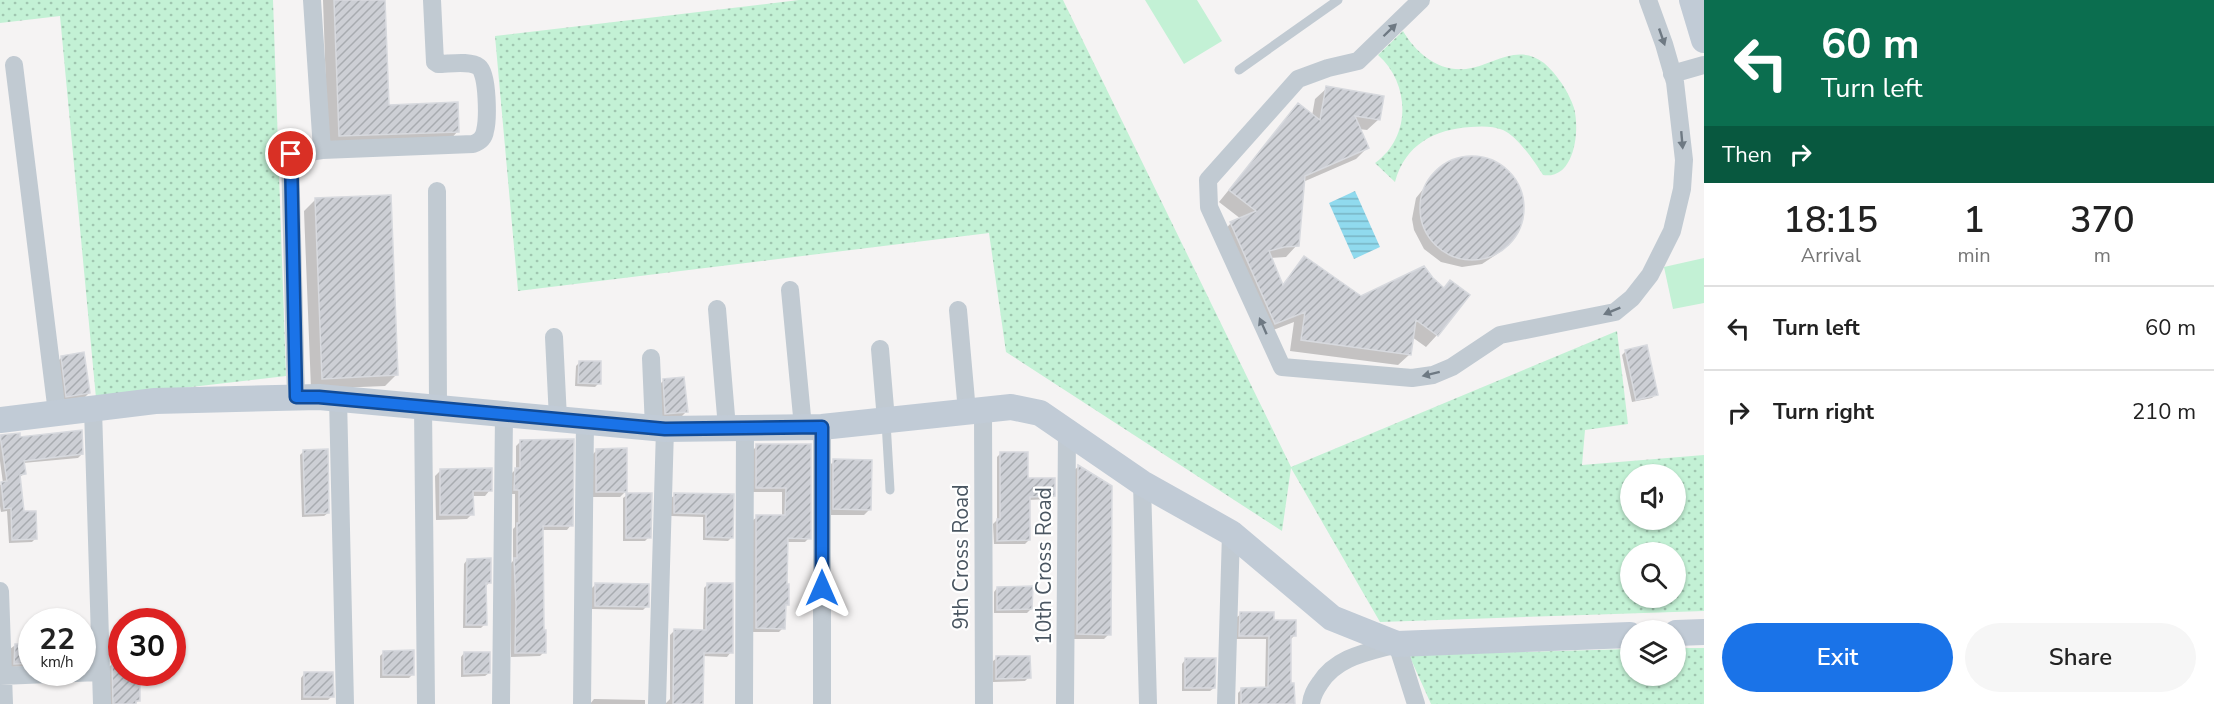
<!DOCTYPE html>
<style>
:root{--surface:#fff;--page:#f6f6f6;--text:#222;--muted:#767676;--line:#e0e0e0;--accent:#1a73e8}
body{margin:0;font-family:"Nunito Sans",sans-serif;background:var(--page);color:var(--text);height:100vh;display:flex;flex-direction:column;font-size:22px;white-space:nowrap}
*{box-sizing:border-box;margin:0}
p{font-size:20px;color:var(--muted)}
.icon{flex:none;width:33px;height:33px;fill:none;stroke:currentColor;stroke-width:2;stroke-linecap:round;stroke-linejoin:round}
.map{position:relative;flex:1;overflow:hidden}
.drawer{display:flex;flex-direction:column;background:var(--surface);width:510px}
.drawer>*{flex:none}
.guide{background:#0b6e4f;color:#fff;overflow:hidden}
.tools{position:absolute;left:1620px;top:464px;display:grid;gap:12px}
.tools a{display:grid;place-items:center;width:66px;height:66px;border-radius:50%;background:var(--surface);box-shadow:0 2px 4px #0004;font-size:30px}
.speed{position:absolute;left:18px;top:608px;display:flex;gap:12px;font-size:30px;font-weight:700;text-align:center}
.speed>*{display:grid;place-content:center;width:78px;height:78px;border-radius:50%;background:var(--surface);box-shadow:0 2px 4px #0004;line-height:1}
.speed small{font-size:15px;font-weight:400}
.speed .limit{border:9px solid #d22;background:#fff;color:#111}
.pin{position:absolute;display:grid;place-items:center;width:51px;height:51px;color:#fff;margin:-26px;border:3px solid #fff;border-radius:50%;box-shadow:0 2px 6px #0007}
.me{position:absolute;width:66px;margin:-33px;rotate:0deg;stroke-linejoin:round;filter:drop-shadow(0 0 4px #0008)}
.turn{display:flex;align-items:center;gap:21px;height:126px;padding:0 18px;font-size:27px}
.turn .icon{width:78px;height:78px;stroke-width:2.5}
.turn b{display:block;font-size:42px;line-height:51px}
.then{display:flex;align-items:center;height:57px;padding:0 18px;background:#0003;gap:12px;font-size:22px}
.eta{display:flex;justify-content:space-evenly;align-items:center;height:102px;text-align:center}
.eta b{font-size:36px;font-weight:600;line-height:42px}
.primary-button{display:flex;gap:12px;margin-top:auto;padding:12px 18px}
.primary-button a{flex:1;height:69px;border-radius:36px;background:var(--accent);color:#fff;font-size:24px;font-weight:600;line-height:69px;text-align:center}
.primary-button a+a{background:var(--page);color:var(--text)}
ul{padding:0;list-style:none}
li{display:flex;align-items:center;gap:18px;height:84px;padding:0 18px;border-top:2px solid var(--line)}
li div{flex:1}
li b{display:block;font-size:22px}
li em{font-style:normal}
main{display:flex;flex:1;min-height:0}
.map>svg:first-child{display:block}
.grass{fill:url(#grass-dots);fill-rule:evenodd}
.pitch{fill:#c3f1d5}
.water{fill:url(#water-rules)}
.shadow{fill:#0003}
.building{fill:url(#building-hatch);stroke:#d7d9de;stroke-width:1.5}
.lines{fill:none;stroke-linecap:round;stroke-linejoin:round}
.lane{stroke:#c1cad2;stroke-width:9}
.street{stroke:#c1cad2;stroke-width:18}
.secondary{stroke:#c1cbd6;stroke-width:26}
.oneway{fill:#6e7983}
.route-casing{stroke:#114b97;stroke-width:15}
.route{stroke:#1a73e8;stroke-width:10}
.labels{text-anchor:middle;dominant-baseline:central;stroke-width:4.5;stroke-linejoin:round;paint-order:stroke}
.street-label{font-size:21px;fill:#4a5661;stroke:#fff}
</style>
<main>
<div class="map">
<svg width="1704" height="704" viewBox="0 0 1704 704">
<defs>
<pattern id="grass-dots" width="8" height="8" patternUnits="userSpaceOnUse" patternTransform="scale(1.5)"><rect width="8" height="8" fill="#c3f1d5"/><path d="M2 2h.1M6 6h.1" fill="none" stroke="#a0c6b0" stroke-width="1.8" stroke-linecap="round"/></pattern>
<pattern id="water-rules" width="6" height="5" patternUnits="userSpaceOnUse" patternTransform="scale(1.5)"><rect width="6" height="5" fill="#90daee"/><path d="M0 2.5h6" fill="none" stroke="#78b4c4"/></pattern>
<pattern id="building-hatch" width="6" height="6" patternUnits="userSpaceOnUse" patternTransform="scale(1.5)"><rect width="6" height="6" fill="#cdcfd5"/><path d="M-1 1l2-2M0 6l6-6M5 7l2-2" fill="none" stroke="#a8abb0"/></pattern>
</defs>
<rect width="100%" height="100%" fill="#f5f3f3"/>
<path class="grass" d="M0,0H273L286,376L96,398L60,16L0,23Z
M799,0H1063L1291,467L1617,331L1628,424L1585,430L1582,465L1704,455V611L1380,622L1291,468L1282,531L1006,352L989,233L518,291L495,36ZM1630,474H1676V519H1630ZM1630,552H1676V597H1630Z
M1403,31C1416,53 1438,72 1466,69C1492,66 1517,42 1544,63C1556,73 1569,92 1574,108C1580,130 1575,180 1543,175C1535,162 1517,136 1503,130C1494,126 1481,126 1471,127C1434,129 1405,145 1395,182L1375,163C1412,137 1410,83 1378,55Z
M1676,648H1704V704H1431L1409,655L1630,649V675H1676Z"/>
<path class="pitch" d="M1145,0H1197L1222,41L1184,64Z
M1704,258V303L1673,309L1664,267Z"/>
<path class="water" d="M1355,191L1380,247L1354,259L1329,203Z"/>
<path class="shadow" d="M323,0H384L387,106L458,131L447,143L328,147Z
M1327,88L1379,119L1367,130L1359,129L1367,148L1356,159L1303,182L1297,245L1286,257L1270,258L1282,285L1305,258L1361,298L1424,268L1437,335L1426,347L1412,337L1410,354L1398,365L1290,351L1294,322L1263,334L1220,235L1231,223L1241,219L1219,202L1298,105L1312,116L1315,99Z
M1475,157L1495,162L1512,175L1521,194L1523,215L1520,225L1509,243L1500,252L1482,264L1462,267L1441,262L1424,249L1414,230L1412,219L1416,198L1437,172L1455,160Z
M315,200L396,375L385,386L311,389L304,211Z
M1626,351L1656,394L1652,398L1632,402L1622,355Z
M62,357L89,393L85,397L63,400L58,361Z
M580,362L599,383L595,387L575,386L576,366Z
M664,380L686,412L682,416L662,417L660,384Z
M0,437L19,439L82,454L78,458L23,463L24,474L18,478L23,513L36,538L32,542L9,543L7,511L1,512L0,506V485L3,483L0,461Z
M521,441L571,525L567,530H542L544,652L540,656L511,657L510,564L513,561V529L515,527V494H511V474L516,469V446Z
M757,446H809V538L805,542H786V586L788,604L784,608L783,628L779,632H752V521L757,517H782V492H752L753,450Z
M597,450L626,491L620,497H590L591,456Z
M304,451L328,513L324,516L302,517L300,455Z
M1001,453L1027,480L1054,496L1050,499L1028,500L1029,540L1025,544H994L993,524L997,520V457Z
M834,461L870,509L864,515H828V467Z
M1078,467L1109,634L1104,639H1072L1073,471Z
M441,470L490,490L485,496H472V514L467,519L436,520L435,476Z
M627,495L649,537L645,541H623V498Z
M675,495L732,496V537L728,541L703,540V517L671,516V498Z
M467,560L490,582L486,586L485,624L481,628H463L464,564Z
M596,584L647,606L643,610L592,609V588Z
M708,584L731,652L727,657L703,656L701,704H665L670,699V635L674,631H703L704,588Z
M997,588L1031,609L1027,613H994V592Z
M1241,614L1272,622L1295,635L1291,639L1289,685L1293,704H1238V693L1242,689H1265L1266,639H1236L1237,617Z
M14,646L32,647V666L11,667L10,649Z
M384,652L413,674L409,678H380V656Z
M464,653L489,673L485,676L461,677V657Z
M82,654H88V661L84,664H82Z
M997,658L1029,677L1025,681L993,682V661Z
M1185,660L1214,688L1210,691H1182V664Z
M113,663L122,672H138L139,700L135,704H109L108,668Z
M304,674L332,696L328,700H301V678Z
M594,699L645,700V704H590Z"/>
<path class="building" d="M334,0H385L389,105L458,102L459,132L339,136Z
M1326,86L1384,96L1380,120L1355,116L1369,148L1305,176L1299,246L1284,247L1269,251L1283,285L1304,256L1361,296L1424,266L1433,278L1444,288L1450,280L1470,295L1438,336L1416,320L1411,355L1301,340L1305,312L1275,324L1230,222L1256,211L1229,190L1298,103L1320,120Z
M1420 208a52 52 0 1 1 104 0a52 52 0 1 1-104 0Z
M391,195L398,375L322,379L315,198Z
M1647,345L1658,395L1636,400L1625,350Z
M84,352L90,393L66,397L61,356Z
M579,361H601V384L578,383Z
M684,377L688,412L665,414L663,379Z
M82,430L83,454L24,461L26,474L20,475L24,511H36L37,539L12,540L11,508L4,509L1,482L7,481L0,435L20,433V437Z
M574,439L573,526H543L544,630H546V653H515L516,605L514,558H517V523H519V490H514L515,468H520V440Z
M756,444H811V539L788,538L787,584H789V605H786L785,629L756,628V515H785L786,488H756Z
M627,448V492H596V449Z
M328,449L329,513L305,514L303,450Z
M1000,452H1028V478H1055V496L1030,497V540L997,541V519H1000Z
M833,459L872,460L871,510L833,509Z
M1078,465L1112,486L1111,635L1077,634Z
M492,468V491H473L474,515H440V469Z
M626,493H652L651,538H626Z
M674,493L734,494L733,538L706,537V514L674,513Z
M491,558V583H486L487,625H466L467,559Z
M595,583L649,584V607L595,606Z
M707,583H733V653H704L703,704H673L674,629L706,630Z
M1033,586L1032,609L997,610V587Z
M1240,612H1274V620H1296V636H1291V683H1294L1295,704H1241V688L1268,687L1269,636H1239Z
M15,644L32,645V663L14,664Z
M414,650V675H383V651Z
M464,652H490V673L464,674Z
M996,656H1030L1031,678L996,679Z
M1185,658H1216L1215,688H1185Z
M112,662H122V672H140V701H136V704H113Z
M304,672H333L334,697H304Z"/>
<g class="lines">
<path class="lane" d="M1239,70L1338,0
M886,422L890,490"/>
<path class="street" d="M1421,0L1358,61L1328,68L1298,79L1208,180L1209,207L1282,367L1412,378L1433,375L1452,367L1500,335L1615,312L1632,298L1650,275L1672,231L1682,189L1684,160L1675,82L1664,44L1648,0
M14,65L57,413
M1672,74L1704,65
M322,150L473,144C479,142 484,138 485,131C488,120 488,74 479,67C470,60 449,64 438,64L435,62L432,0
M437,191L438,408
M790,290L803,427
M717,309L727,428
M958,310L967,412
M554,337L558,419
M880,349L886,420
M651,358L654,428
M296,397L290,155L322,150L312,0
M338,398L345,704
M423,406L426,704
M93,409L102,704
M983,410L984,704
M1142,483L1148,704
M0,591L4,704
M0,676L100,672
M501,704L504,414
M582,704L585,421
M657,704L665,429
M744,704L745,427
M822,704V427
M1065,704L1067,431
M1226,704L1231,533
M1311,704C1312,695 1315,690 1320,683C1337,656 1369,652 1397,644L1416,704"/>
<path class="secondary" d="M1692,0L1704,40
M0,420L155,401L319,397L665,429L822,427L1011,407L1040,413L1142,483L1231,533L1332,618L1397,644L1630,635
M1676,633L1704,632"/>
</g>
<defs><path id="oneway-solid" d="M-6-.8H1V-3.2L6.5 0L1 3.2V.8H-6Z" transform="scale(1.5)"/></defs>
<g class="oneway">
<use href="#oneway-solid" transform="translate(1390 30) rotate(-44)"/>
<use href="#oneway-solid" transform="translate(1662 37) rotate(71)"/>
<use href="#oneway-solid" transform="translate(1682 140) rotate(85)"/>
<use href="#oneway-solid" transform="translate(1612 311) rotate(158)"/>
<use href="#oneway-solid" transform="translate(1263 326) rotate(-114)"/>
<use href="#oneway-solid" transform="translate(1431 374) rotate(166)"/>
</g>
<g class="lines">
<defs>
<path id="route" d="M291,154L296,397H319L665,429L822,427V588"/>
</defs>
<use href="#route" class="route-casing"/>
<use href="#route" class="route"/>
</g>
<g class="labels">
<g class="street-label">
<text transform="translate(961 557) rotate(-90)">9th Cross Road</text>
<text transform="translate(1044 566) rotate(-90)">10th Cross Road</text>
</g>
</g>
</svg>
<div class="tools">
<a><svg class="icon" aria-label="sound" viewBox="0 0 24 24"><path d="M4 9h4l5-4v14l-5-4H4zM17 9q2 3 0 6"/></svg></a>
<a><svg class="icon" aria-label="search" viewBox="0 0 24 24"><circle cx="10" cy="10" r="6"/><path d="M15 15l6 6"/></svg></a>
<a><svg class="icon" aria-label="layers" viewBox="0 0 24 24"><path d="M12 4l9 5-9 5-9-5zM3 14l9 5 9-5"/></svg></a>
</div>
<div class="speed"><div>22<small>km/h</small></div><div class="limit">30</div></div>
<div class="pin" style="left:291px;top:154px;background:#d93025"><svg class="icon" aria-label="arrive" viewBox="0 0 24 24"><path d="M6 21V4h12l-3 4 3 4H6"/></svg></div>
<svg class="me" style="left:822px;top:588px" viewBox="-20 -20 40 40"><path d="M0-17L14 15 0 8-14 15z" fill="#1a73e8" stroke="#fff" stroke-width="4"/></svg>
</div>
<section class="drawer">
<div class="guide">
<div class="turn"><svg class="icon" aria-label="left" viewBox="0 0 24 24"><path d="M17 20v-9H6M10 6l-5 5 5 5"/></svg><div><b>60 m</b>Turn left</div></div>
<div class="then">Then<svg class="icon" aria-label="right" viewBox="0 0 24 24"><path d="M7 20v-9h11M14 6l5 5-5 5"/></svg></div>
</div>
<div class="eta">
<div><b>18:15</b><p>Arrival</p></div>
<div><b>1</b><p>min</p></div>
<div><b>370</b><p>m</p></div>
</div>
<ul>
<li><svg class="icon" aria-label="left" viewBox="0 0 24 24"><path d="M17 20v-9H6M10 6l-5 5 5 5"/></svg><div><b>Turn left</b></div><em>60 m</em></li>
<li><svg class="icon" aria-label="right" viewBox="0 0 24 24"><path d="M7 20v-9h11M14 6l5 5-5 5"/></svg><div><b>Turn right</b></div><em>210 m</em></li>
</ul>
<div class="primary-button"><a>Exit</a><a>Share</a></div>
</section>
</main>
